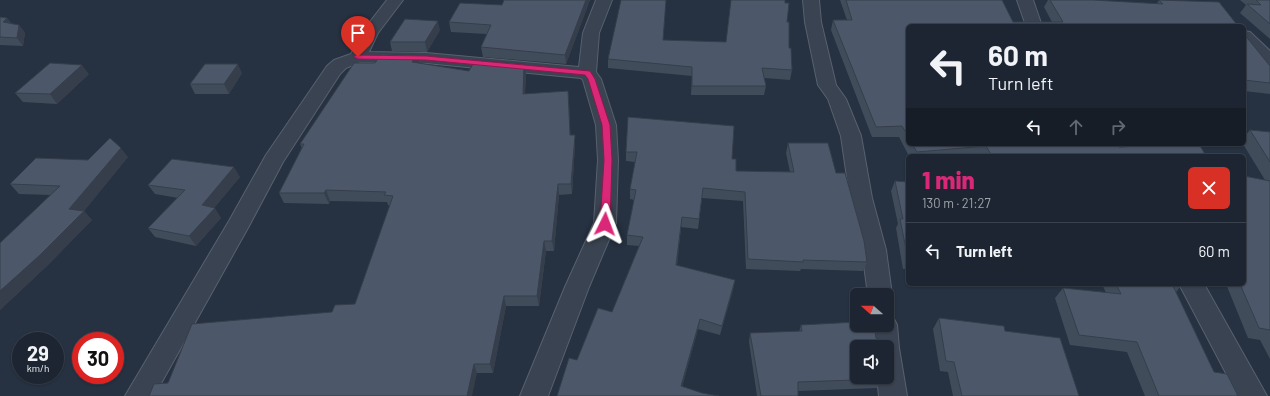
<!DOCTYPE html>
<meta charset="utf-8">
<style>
:root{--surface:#1c2531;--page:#252d39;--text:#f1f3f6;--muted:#a0a5ab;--line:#3a424d;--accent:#db2777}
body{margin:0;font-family:Barlow,sans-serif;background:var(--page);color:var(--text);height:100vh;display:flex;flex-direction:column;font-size:15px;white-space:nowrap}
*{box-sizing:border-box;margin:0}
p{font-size:13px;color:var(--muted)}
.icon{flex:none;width:22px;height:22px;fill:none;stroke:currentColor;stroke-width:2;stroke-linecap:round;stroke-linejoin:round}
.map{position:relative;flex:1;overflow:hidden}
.drawer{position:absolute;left:906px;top:154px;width:340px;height:132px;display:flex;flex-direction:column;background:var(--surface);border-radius:6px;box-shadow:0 1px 3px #0004,0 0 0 1px var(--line)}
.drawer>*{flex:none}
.banner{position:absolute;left:906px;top:24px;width:340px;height:122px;border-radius:6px;box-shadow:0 1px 3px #0004,0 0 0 1px var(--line);background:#1c2531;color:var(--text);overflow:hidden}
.needle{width:26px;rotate:291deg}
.tools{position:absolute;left:850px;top:288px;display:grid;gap:8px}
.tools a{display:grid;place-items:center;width:44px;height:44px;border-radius:6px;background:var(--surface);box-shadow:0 1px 3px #0004,0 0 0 1px var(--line);font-size:20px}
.speed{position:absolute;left:12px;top:332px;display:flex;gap:8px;font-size:20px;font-weight:700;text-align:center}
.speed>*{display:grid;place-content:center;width:52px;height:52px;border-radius:50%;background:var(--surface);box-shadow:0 1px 3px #0004,0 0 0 1px var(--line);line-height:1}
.speed small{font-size:10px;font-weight:400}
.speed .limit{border:6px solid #d22;background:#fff;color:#111}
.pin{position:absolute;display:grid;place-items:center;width:34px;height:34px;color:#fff;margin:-41px -17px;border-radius:50% 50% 50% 0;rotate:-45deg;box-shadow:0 0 4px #0007}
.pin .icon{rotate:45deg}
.me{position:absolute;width:44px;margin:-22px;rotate:3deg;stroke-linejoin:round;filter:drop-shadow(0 0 3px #0008)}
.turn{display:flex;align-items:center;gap:14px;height:84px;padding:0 16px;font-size:18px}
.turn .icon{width:52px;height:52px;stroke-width:2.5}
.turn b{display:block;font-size:28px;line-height:34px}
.lanes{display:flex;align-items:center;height:38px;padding:0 16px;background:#0003;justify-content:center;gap:20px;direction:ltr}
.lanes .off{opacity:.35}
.round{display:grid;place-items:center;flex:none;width:42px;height:42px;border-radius:6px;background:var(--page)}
.overview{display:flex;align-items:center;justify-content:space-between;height:68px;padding:0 16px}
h1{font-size:24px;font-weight:800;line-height:30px;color:var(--accent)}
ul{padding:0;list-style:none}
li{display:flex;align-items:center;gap:12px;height:56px;padding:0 16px;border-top:1px solid var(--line)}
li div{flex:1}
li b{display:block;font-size:15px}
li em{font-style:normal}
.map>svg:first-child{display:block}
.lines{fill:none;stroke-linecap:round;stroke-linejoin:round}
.minor-casing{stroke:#58616e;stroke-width:2}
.minor{fill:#3a4351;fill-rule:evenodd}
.wall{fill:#414c5b}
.shaded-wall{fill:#353e4a}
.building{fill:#4c586a;stroke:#353e4a}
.route{fill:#db2777;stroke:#8e194d}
</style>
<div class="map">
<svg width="1270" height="396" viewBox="0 0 1270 396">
<rect width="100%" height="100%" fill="#263141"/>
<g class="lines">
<defs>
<path id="minor" d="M387,0H403L378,33L369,52L426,53L579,67L583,33L596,0H612L599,33L596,72L601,79L616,125L618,160L616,223L589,287L548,396H520L565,287L594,223L598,160L596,125L583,80L581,78L426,63L360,62L346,68L340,74L283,162L249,226L154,396H125L229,221L266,155L327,66L334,60L351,54L362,32Z
M803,0H819L821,22L836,85L846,99L861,136L872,198L886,250L892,295L887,303V295H868L862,250L850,198L841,136L828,99L818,85L805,22Z
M1017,0H1033L1042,26H1026Z
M1244,31L1250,32L1270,51V65L1264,64L1244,45Z
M1109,144H1129L1133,156H1113Z
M1179,284H1204L1267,396H1238Z
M887,315L893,317L897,325L899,348L907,396H879L877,377H887V347H873L871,325H887Z"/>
</defs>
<use href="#minor" class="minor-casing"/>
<use href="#minor" class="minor"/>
</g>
<path class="wall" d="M504,0H590L566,64L483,57L481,47L487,34L451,32L449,22L502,5Z
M840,0H1002L1013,22H1052L1044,7L1048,0H1093L1157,4L1159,0L1238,26H908V144H1118L1119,147H1131L1130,144H1199L1206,156H909L899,137H872L831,30L833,20H847Z
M1240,0H1270V39L1240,13L1246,5Z
M0,17L7,18L12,24L19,25L25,33L23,46L0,45Z
M787,22L789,48L792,70L790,80L764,78L766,86L764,95H691L692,76L608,68V59L663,40L726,42Z
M440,30L427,52L392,51L390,42Z
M1244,34L1270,66V94L1244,91Z
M417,55L420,63L469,71L524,64L526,74L525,94L569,101L570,135H575V145L572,194L559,195L554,251H546L539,306H506L493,373H477L168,383L332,312L355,304L390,206L388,205L387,202L330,201L329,204L284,203L279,193L302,148L300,144L375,63Z
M242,73L229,94H195L190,84Z
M89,74L57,104L23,102L15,93Z
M628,117L732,159L736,171L790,172L786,153L788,143L836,173L867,262L863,271L801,269L800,271L746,269L743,201L702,198L698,229L681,227L677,266L735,280L733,290L720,335L698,329L682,387L557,396L577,360L612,312L639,246L627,245V235L634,200L630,199V189L635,162L626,161V152Z
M1250,130L1270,132V359L1260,340L1248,338L1226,284H1244L1265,180L1243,144H1244V137Z
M128,157L84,211L92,220L49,264L0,310V243L51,195L19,194L10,184L88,160Z
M240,177L214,208L221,218L196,246L155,237L148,228L178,198L155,194L148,185Z
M895,181L908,182V269H903L896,228L898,224L891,191Z
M1102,284H1180L1181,286L1176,292L1214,372L1238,396H1145L1127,352L1070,345L1055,298L1063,288L1106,293Z
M939,318L1005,331L1079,396H953L948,372L940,371L933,329Z
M801,325L857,347L881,379L877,388L798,391V396H757L749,342L750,333L799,332Z"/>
<path class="shaded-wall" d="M586,0H590L566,64L565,55Z
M7,18L13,26L3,22Z
M438,21L440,30L427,52L425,42Z
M19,25L25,33L23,46L17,38Z
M417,55L420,64L412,62Z
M238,64L242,73L229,94L224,84Z
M524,64L526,74L524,104L523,94Z
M82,65L89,74L57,104L50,94Z
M568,91L569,101L571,145L570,135Z
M575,135V145L572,194L571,184Z
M121,148L128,157L84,211L92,220L49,264L0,310V291Z
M234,167L240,177L208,215L202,205Z
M558,184L559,195L554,251L552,241Z
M326,190L330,201L329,204L324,193Z
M215,208L221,218L196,246L189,236Z
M682,217L681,227L676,275V265Z
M544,241L546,251L539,306L537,296Z
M735,280L733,290L720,335L722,326Z
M504,296L506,306L493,373L490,364Z
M700,319L698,329L680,395L681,386Z
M474,364L477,373L472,396H467Z"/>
<path class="building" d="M504,0H586L565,55L481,47L491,25L449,22L460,3L502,5Z
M621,0H666L663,40L726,42L731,0H785V3H789L787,22H789V48H791L792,70L762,68L766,86H692V67L608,59Z
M846,0H1002L1013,22H1063L1050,0H1093L1163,4L1159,0L1219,2L1238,26H908V136L902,126L876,127L833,20H852Z
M1256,0H1270V24L1247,4L1261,5Z
M0,17L7,18L3,22L19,25L17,38L0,37Z
M405,19L438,21L425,42H390Z
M1244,34L1270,66V83L1244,80Z
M381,54L417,55L412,62L469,71L475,60L524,64L523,94L568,91L570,135H575L571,184H558L552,241H544L537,296H504L490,364H474L467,396H149L154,384L168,383L192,324L332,312L335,305L355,304L393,196L384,195L386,192L326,190L324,193H279L304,144H300L354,63H375Z
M50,63L82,65L50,94L15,93Z
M205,64H238L224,84H190Z
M628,117L734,126L732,159H736V171L794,172L788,143H828L836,173H845L864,241L867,262L803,260V262L748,259L745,192L703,188L699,219L682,217L676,265L735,280L722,326L700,319L681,386L702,393L719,396H557L569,358L577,360L598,308L612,312L643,237L627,235L636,190L630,189L637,152H626Z
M1250,130L1270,132V162Z
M110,138L121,148L69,209L84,211L40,255L0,291V243L60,186L10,184L36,158L88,160Z
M912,144H1118L1119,147L1142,146L1141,144H1199L1206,156H992L986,146L917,152Z
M172,159L234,167L202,205L215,208L189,236L148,228L185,190L148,185Z
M1244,176L1270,181V330L1259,328L1240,284H1244Z
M895,181L908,182V259L900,219H903Z
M1116,284H1180L1181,286H1173L1214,372L1227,374L1238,396H1159L1137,342L1079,335L1063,288L1121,294Z
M939,318L1004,326L1005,331L1060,338L1079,396H962L954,362L946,361Z
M857,322V325H874L876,338L879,339L882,347H857V377H881V379L798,382V396H761L750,333L802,331L801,325Z"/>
<path class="route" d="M355,55L426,56L590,71L595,79L610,125L612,160L610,224L608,226H602L600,224L604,160L602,125L588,79L585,75L426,60L358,59L354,57Z"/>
</svg>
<div class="tools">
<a><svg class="needle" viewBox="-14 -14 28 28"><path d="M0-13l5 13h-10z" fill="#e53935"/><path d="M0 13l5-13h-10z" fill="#a0a5ab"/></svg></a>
<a><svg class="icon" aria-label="sound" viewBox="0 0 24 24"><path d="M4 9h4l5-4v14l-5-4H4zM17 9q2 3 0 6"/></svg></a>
</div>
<div class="speed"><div>29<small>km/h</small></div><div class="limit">30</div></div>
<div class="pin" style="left:358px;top:57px;background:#d93025"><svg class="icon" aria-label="arrive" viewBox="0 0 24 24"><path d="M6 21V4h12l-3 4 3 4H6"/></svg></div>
<svg class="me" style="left:605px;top:224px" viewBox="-20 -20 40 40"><path d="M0-17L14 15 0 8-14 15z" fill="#db2777" stroke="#fff" stroke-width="4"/></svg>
<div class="banner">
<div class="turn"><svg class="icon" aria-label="left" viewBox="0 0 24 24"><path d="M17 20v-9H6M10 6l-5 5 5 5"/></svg><div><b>60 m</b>Turn left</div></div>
<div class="lanes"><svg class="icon" aria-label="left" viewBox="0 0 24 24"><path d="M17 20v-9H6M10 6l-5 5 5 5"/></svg><svg class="icon off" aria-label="ahead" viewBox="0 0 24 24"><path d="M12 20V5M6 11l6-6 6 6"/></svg><svg class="icon off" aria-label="right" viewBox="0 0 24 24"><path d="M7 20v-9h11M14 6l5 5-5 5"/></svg></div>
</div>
<section class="drawer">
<div class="overview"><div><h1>1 min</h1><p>130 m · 21:27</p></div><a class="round" style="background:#d93025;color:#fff"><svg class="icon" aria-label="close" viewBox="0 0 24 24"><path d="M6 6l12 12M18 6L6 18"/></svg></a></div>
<ul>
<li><svg class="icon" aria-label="left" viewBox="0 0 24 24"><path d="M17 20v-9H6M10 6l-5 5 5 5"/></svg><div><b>Turn left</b></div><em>60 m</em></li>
</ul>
</section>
</div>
